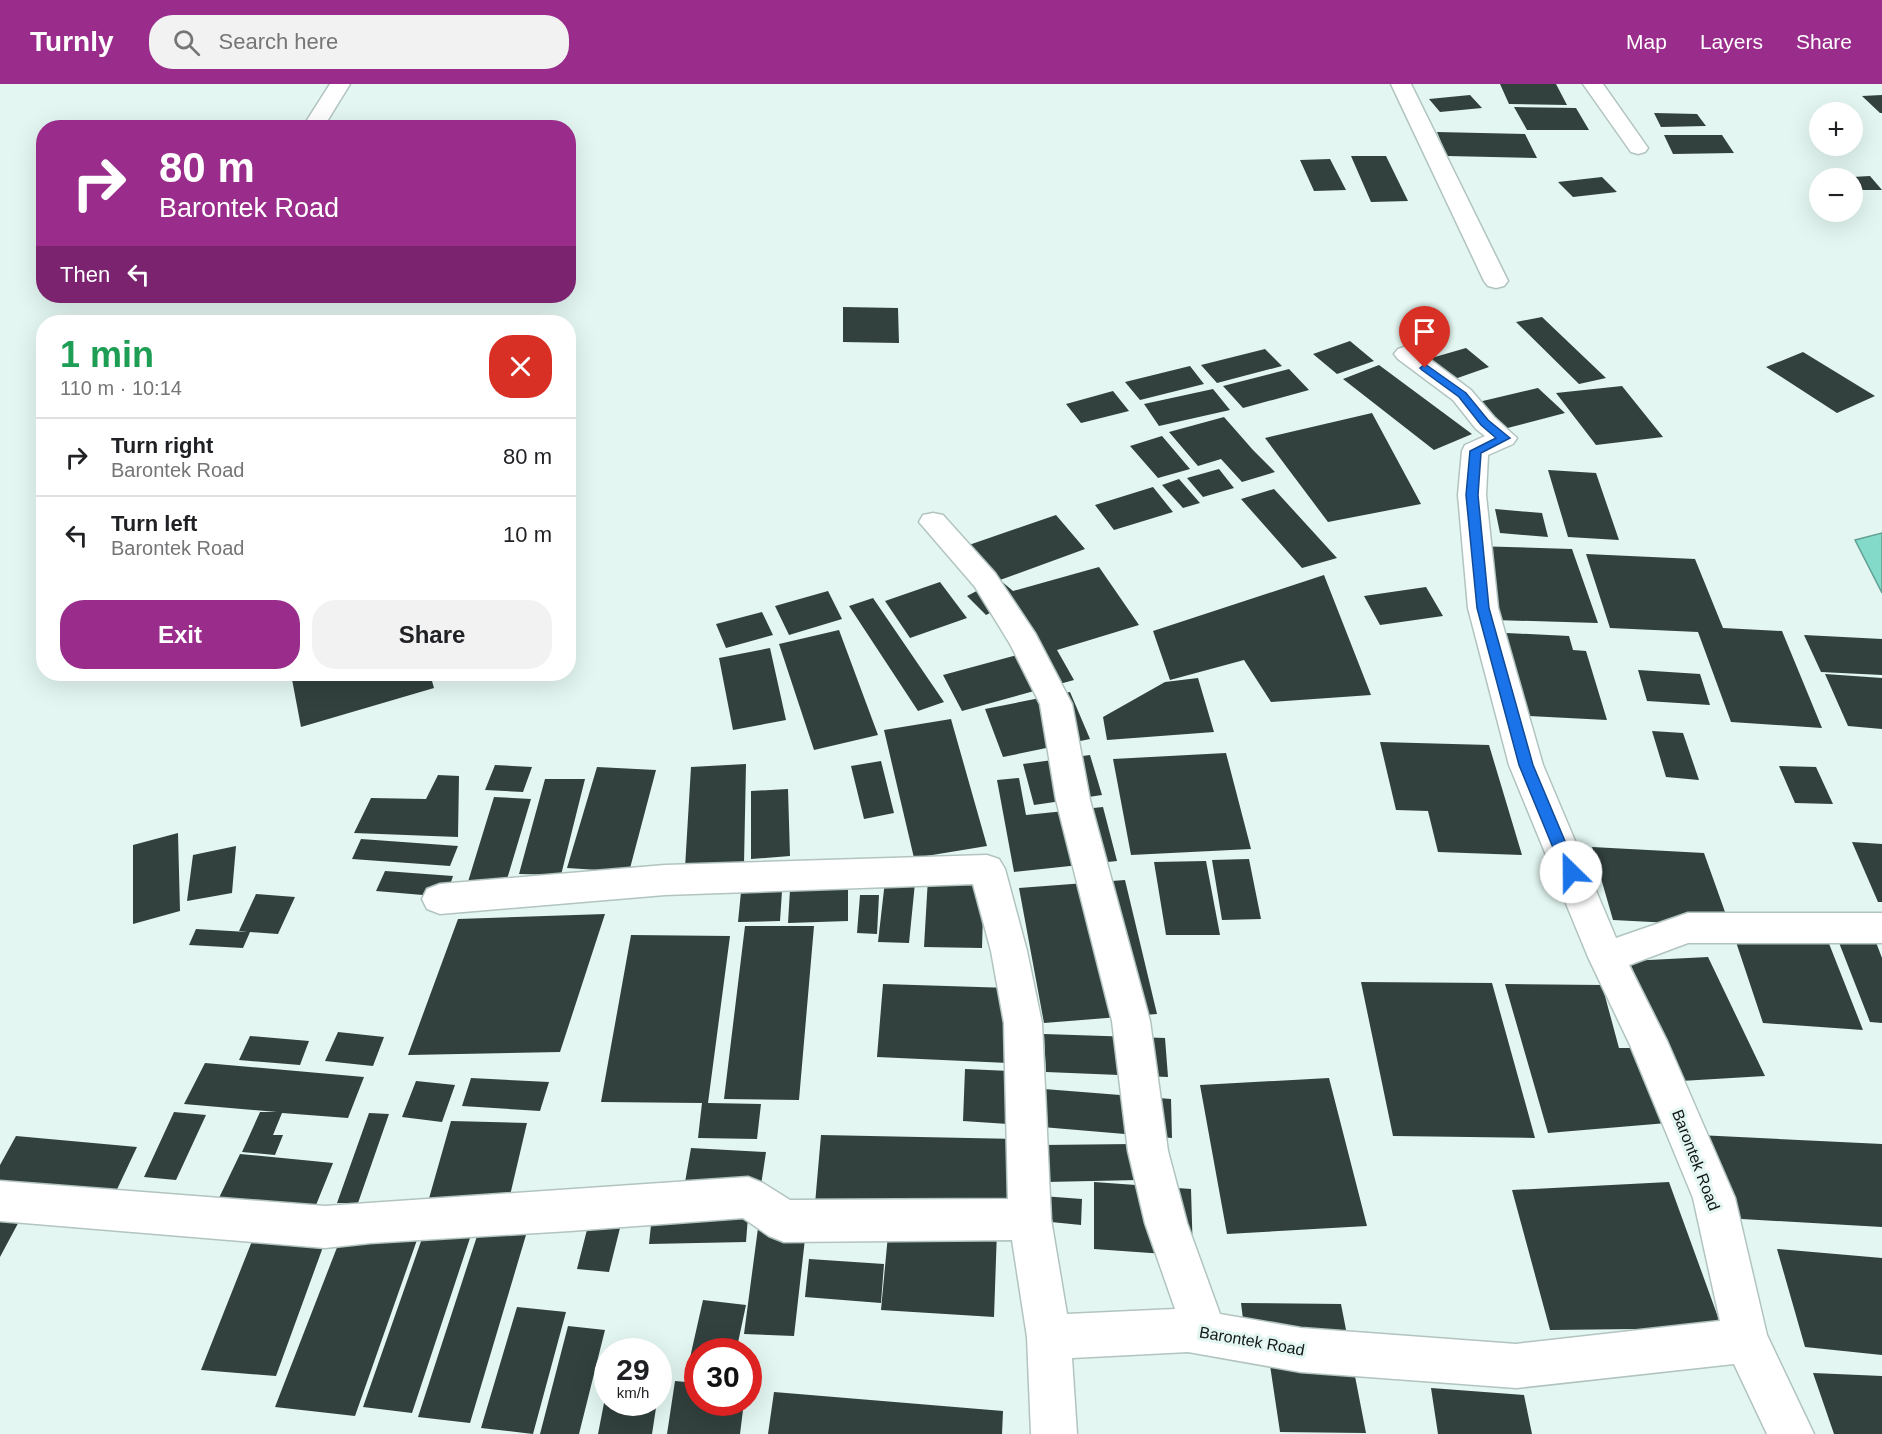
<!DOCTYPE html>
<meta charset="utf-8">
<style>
:root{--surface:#fff;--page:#f2f2f2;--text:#202124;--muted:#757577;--line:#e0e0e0;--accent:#9a2c8b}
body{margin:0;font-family:Arial,sans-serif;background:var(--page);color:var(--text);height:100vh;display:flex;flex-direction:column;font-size:22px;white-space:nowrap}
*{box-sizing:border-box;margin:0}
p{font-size:20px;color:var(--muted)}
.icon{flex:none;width:33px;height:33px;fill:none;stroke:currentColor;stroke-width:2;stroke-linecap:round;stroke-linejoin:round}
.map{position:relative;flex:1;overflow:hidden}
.side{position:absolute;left:36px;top:231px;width:540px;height:366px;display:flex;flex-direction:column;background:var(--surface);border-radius:24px;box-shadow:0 6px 24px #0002}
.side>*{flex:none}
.hud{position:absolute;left:36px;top:36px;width:540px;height:183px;border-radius:24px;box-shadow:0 6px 24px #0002;background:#9a2c8b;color:#fff;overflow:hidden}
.controls{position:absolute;left:1809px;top:18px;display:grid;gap:12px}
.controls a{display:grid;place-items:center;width:54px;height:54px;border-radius:50%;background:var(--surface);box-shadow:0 6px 24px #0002;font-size:30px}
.speed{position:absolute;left:594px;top:1254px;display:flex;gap:12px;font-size:30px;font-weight:700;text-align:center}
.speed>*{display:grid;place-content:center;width:78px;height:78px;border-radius:50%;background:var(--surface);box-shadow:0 6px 24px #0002;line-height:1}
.speed small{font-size:15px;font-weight:400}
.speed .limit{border:9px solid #d22;background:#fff;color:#111}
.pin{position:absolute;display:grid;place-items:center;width:51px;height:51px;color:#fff;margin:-62px -26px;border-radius:50% 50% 50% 0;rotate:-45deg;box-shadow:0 0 6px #0007}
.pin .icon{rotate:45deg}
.me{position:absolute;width:66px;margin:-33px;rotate:337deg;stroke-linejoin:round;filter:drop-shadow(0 0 4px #0008)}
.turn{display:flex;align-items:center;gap:21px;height:126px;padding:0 24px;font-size:27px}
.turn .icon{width:78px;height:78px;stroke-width:2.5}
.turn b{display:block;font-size:42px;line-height:51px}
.then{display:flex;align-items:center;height:57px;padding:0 24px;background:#0003;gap:12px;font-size:22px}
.round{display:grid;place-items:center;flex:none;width:63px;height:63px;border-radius:24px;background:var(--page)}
.head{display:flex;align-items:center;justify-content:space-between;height:102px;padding:0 24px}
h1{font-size:36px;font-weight:600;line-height:45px;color:#1e9e55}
.primary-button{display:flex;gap:12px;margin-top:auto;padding:12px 24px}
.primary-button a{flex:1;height:69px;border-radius:24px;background:var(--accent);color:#fff;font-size:24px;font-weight:600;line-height:69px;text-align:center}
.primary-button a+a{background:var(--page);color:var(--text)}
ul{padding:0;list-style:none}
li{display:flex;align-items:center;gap:18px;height:78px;padding:0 24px;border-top:2px solid var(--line)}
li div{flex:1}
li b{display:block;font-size:22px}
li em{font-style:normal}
header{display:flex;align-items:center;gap:36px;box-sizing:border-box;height:84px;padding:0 30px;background:var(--accent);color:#fff}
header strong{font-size:28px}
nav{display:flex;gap:33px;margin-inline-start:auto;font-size:21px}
.search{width:420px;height:54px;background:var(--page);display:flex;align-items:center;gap:15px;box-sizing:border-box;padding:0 21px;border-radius:24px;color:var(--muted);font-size:22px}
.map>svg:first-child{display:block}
.water{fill:#84dac9;stroke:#62a094;stroke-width:1.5}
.building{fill:#32413e}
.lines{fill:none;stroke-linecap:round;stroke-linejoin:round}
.street-casing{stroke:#b2c4c0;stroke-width:3}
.street{fill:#fff;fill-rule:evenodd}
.route{fill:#1a73e8;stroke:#114b97;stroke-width:1.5}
.labels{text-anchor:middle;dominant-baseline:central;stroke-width:6;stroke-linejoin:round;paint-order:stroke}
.street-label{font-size:16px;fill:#121817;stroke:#e3f6f1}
</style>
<header>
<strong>Turnly</strong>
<div class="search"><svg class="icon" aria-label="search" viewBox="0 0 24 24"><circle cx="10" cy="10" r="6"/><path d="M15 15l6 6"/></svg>Search here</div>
<nav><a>Map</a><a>Layers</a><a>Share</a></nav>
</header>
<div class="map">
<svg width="1882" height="1350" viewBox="0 0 1882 1350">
<rect width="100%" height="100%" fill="#e3f6f1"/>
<path class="water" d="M1882,449V509L1855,456Z"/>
<path class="building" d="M1500,0H1556L1567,21L1509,20Z
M1470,11L1482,24L1440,28L1429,15Z
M1882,11V29H1880L1862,12Z
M1514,23L1576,24L1589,46H1527Z
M1654,29L1697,30L1706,42L1661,43Z
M1437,48L1525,50L1537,74L1447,72Z
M1664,51H1722L1734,69L1673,70Z
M1351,72H1386L1408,117L1371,118Z
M1330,75L1346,106L1314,107L1300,76Z
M1870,92L1882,106H1852V93Z
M1602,93L1617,108L1573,113L1558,98Z
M843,223L898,224L899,259L843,258Z
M1542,233L1606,294L1579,300L1516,238Z
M1350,257L1374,277L1337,290L1313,270Z
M1466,264L1489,283L1449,297L1421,277Z
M1265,265L1282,282L1217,299L1201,281Z
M1803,268L1875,312L1837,329L1766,283Z
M1379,281L1472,350L1434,366L1343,295Z
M1190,282L1204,300L1140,316L1125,298Z
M1289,285L1309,306L1243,324L1223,302Z
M1622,302L1663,353L1596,361L1556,309Z
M1538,304L1565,329L1496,347L1470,320Z
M1213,305L1230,326L1159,342L1144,320Z
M1113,307L1129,327L1081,339L1066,320Z
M1372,329L1421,420L1328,438L1265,354Z
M1224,333L1253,366L1275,388L1242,398L1221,375L1198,382L1169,348Z
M1162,352L1190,385L1158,394L1130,362Z
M1219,385L1234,404L1203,413L1187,394Z
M1548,386L1596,389L1619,456L1568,453Z
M1179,395L1200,419L1183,424L1162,401Z
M1153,403L1173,428L1114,446L1095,421Z
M1274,405L1337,474L1302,484L1241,415Z
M1495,425L1542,429L1548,453L1500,449Z
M1056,431L1085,465L1000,496L1013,507L1099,483L1139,541L1057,566L1074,596L962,627L943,591L1036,566L1008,520L986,531L967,512L994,498L966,462Z
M1472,462L1572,465L1598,539L1494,536Z
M1586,470L1695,475L1723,544L1782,547L1822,644L1731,638L1698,548L1610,544Z
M1324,491L1371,611L1271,618L1244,576L1170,596L1153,547Z
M940,498L967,534L910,554L885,517Z
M1426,503L1443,532L1380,541L1364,512Z
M828,507L842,535L789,551L775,522Z
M873,514L944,618L918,627L849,522Z
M762,528L773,551L726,564L716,540Z
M839,546L878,651L814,666L779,560Z
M1487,548L1569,552L1573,566L1586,567L1607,636L1508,631Z
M1804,551L1882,555V591L1821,588Z
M770,564L786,636L733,646L719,574Z
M1638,586L1700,590L1710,621L1647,617Z
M291,590H430L434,604L301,643Z
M1825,590L1882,594V645L1848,642Z
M1198,594L1214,648L1107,656L1103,633L1165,598Z
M1070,608L1090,655L1003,673L985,625Z
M951,635L987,762L914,774L884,646Z
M1652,647L1683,649L1699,696L1666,693Z
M1380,658L1489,661L1522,771L1438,768L1428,727L1396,726Z
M1226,669L1251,765L1131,771L1113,675Z
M1090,671L1102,711L1034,721L1023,680Z
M881,677L894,729L864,735L851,682Z
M746,680L744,780L685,784L691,683Z
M495,681L532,683L523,708L485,706Z
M1779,682L1816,683L1833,720L1795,719Z
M597,683L656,686L629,788L567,784Z
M438,691L459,692L458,753L354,749L371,714L426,715Z
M1019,694L1026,731L1103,723L1117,777L1014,788L997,696Z
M545,695H585L561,791L519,790Z
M788,705L790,772L751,775V707Z
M494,713L531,715L505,802L467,801Z
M178,749L180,827L133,840V761Z
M361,755L458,762L450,782L352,775Z
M1852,758L1882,760V818H1878Z
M236,762L232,809L187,817L193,771Z
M1592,763L1704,769L1730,842L1613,836Z
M1249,775L1261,835L1222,836L1212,776Z
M1206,777L1220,851H1166L1154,778Z
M385,787L453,792L446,813L376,807Z
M928,794L984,795L982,864L924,863Z
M1125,796L1157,930L1044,939L1019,804Z
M885,797L915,799L909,859L878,858Z
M848,803V837L788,839L790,806Z
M782,807L780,837L738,838L741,808Z
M256,810L295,813L278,850L250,848L243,864L189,861L196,845L247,848L239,847Z
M860,811H879L877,850L857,849Z
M605,830L560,968L408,971L458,835Z
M745,842H814L799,1016L724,1015Z
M1732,846L1826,852L1863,946L1763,939Z
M631,851L730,852L708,1019L761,1020L757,1055L698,1054L702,1019L601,1018Z
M1836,851L1874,853L1882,874V939L1870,938Z
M1708,873L1765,992L1681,997L1629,877Z
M1361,898L1492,899L1535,1054L1393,1052Z
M883,900L1010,904L1008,979L877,973Z
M1505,900L1602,901L1619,964H1637L1679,1038L1548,1049Z
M338,948L384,953L373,982L325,977Z
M1044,950L1165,954L1168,993L1046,988Z
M250,952L309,957L300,981L239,976Z
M205,979L364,993L348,1034L282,1029L273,1051H283L275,1071L242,1068L260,1028H277L184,1020Z
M965,985L1010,987L1008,1040L963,1037Z
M471,994L549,998L540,1027L462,1022Z
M1329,994L1367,1142L1227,1150L1200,1001Z
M416,997L455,1001L442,1038L402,1033Z
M1044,1005L1171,1015L1172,1054L1042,1043Z
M174,1028L206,1031L176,1096L144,1093Z
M369,1029L389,1030L358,1119H337Z
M451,1037L527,1039L508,1120L428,1118Z
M821,1051L1018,1055L1019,1124L815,1120Z
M1698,1051L1882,1060V1143L1725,1134Z
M16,1052L137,1063L112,1116L0,1105V1081Z
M1133,1060L1138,1096L1046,1098L1043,1061Z
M691,1064L766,1068L760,1108L684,1104Z
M240,1070L333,1079L314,1126L218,1116Z
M1094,1098L1191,1105L1193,1172L1094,1165Z
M1669,1098L1722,1244L1550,1246L1512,1106Z
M1042,1112L1082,1115L1081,1141L1041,1137Z
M749,1120L746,1158L649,1160L653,1122Z
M0,1128L23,1130L0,1173Z
M591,1130L623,1132L609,1188L577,1185Z
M889,1140L997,1146L994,1233L881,1226Z
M426,1143L472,1148L412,1329L363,1323Z
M758,1144L806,1146L794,1252L744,1250Z
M479,1146L526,1151L470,1339L418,1333Z
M256,1147L327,1152L276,1292L201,1286Z
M343,1148L417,1156L355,1332L275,1323Z
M1777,1165L1882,1174V1271L1805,1263Z
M809,1175L884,1180L881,1219L805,1213Z
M703,1216L746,1221L736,1268H698V1288L687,1287Z
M1241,1219L1341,1220L1366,1349L1280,1348L1268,1268H1247Z
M517,1223L566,1228L533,1350L481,1344Z
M568,1242L605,1246L579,1350H540Z
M1813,1289L1882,1292V1350H1834Z
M675,1297L698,1299V1318H744L740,1350H667Z
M1431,1304L1524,1311L1532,1350H1438Z
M774,1308L1003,1327L1002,1350H768Z
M604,1319L656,1324L652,1350H598Z"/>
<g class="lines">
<defs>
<path id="street" d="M330,0H350L323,44H302Z
M1391,0H1411L1508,197L1504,202L1496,204L1488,202L1484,197Z
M1583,0H1603L1648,64L1645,68L1638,70L1631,68Z
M1407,262L1416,265L1471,306L1494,333L1517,354L1513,360L1488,371L1486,411L1498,524L1543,681L1616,854L1688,829H1882V859H1688L1629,881L1667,957L1735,1114L1767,1251L1814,1350H1767L1734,1280L1516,1304L1301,1288L1188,1268L1072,1274L1077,1350H1031L1027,1253L1012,1156L784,1158L769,1152L743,1134L570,1147L370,1159L325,1164L0,1137V1097L325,1122L748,1093L763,1099L790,1116L1008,1115L1004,939L991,867L973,800L665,811L440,830L427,825L422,815L427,805L440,800L665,781L987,771L999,775L1005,785L1027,867L1042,939L1051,1135L1067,1230L1175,1225L1145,1139L1128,1067L1112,937L1056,716L1040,620L1010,560L975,503L919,438L923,431L933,429L943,431L995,489L1035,549L1072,620L1090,716L1150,937L1168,1067L1187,1139L1220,1230L1301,1244L1516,1260L1720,1237L1693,1114L1630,961L1588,873L1509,681L1468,524L1458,411L1462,367L1465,361L1485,352L1476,345L1453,316L1398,275L1394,270L1398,265Z"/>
</defs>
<use href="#street" class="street-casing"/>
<use href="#street" class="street"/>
</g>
<path class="route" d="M1425,280L1466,309L1488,336L1510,354L1481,369L1478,411L1489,524L1533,681L1578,788L1576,792H1565L1563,788L1519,681L1477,524L1466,411L1470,367L1496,354L1481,341L1459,313L1422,286L1420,284Z"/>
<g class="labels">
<g class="street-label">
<text transform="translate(1696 1076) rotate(69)">Barontek Road</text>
<text transform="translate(1252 1257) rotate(10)">Barontek Road</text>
</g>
</g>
</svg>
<div class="controls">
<a>+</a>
<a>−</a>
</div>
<div class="speed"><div>29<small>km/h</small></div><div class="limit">30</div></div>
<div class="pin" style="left:1425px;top:284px;background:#d93025"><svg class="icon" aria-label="arrive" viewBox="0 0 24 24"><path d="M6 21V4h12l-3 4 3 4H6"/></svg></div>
<svg class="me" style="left:1571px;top:788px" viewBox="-20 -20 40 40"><circle r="19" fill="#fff"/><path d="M0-13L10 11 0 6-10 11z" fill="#1a73e8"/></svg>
<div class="hud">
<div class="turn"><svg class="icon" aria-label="right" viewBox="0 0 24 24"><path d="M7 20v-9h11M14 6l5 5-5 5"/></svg><div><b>80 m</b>Barontek Road</div></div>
<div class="then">Then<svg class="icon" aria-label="left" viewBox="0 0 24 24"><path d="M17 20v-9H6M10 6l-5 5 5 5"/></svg></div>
</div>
<section class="side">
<div class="head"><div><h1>1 min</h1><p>110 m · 10:14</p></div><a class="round" style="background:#d93025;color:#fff"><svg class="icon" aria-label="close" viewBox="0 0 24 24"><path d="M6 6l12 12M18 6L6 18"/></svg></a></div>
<ul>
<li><svg class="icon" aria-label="right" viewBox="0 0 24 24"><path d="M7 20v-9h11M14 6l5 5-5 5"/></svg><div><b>Turn right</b><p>Barontek Road</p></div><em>80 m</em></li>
<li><svg class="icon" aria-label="left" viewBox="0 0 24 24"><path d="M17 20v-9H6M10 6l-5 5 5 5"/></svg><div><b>Turn left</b><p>Barontek Road</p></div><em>10 m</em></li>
</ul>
<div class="primary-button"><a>Exit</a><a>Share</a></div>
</section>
</div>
